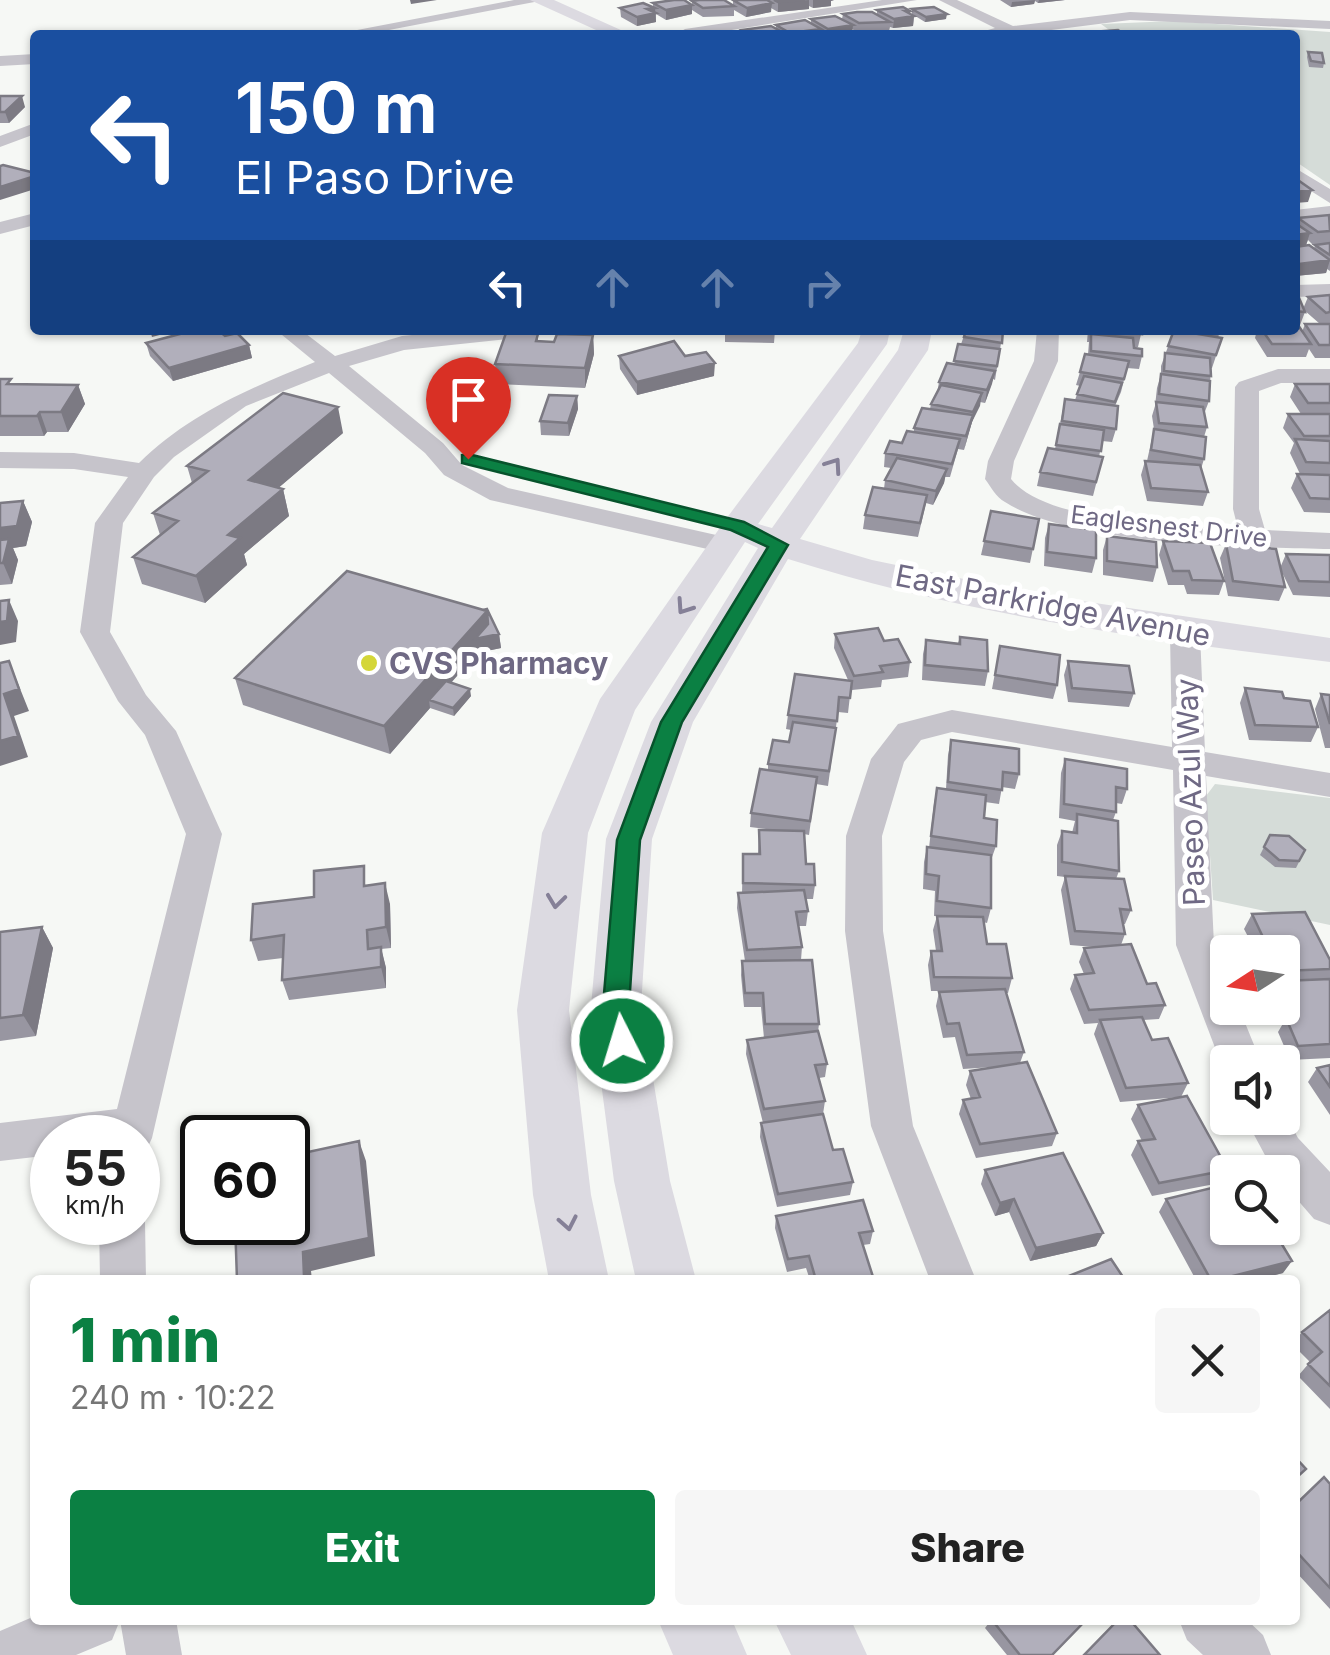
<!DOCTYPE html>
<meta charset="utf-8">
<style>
:root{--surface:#fff;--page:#f6f6f6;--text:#222;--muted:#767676;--accent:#0b8043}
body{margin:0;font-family:Inter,sans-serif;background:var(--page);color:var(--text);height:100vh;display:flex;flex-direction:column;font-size:38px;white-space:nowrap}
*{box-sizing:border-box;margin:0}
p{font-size:32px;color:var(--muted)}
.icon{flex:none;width:55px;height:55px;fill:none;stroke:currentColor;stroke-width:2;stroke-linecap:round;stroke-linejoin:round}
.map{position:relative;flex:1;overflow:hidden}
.side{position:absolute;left:30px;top:1275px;width:1270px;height:350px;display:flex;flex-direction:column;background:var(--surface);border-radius:10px;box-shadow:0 2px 8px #0004}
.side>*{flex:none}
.hud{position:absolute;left:30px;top:30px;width:1270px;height:305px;border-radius:10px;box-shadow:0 2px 8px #0004;background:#1a4fa0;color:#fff;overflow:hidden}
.needle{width:65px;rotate:258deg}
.controls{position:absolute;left:1210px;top:935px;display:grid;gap:20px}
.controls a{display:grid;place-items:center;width:90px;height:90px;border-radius:10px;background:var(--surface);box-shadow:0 2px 8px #0004;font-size:50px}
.speed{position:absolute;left:30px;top:1115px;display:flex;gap:20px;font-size:50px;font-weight:700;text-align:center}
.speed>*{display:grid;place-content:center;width:130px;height:130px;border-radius:50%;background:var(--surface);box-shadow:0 2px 8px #0004;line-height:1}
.speed small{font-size:25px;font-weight:400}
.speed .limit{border:5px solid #111;border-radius:15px;background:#fff;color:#111}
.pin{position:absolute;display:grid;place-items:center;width:85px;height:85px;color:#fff;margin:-102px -42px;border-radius:50% 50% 50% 0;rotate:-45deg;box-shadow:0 0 10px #0007}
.pin .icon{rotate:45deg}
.me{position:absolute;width:110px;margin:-55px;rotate:355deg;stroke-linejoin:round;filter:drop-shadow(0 0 8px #0008)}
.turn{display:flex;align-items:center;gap:35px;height:210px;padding:0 40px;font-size:45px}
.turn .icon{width:130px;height:130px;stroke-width:2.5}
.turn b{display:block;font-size:70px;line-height:85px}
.lanes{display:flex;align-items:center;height:95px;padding:0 40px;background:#0003;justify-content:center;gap:50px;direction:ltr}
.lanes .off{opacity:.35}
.round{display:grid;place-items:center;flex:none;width:105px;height:105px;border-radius:10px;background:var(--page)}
.summary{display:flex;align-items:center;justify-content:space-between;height:170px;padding:0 40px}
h1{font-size:60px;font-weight:800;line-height:75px;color:var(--accent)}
.cta{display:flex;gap:20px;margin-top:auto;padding:20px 40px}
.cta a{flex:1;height:115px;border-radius:10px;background:var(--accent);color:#fff;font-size:40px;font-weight:800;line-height:115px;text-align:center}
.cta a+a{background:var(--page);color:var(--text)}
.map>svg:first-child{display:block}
.green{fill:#d5dcd8}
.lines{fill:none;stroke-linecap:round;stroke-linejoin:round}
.minor{fill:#c6c4cb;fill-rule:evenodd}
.major{fill:#dcdae1;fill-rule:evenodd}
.wall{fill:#9896a1}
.shaded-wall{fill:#7c7a83}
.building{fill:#b1afbb;stroke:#7c7a83;stroke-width:2.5}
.oneway{stroke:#858097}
.route{fill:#0b8043;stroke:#07532c;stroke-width:2.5}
.poi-dot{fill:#d4d638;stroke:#fff;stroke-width:4}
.labels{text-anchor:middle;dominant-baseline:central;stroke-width:10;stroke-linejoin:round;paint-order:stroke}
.far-street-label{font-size:25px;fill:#6f6984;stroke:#fff}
.street-label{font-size:30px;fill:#6f6984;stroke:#fff}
.poi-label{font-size:30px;font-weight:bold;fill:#6f6984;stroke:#fff;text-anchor:start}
</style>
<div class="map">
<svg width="1330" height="1655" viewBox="0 0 1330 1655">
<rect width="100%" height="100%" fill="#f6f8f5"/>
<path class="green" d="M1174,21L1330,32V185L1295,161V35H1116L1101,24Z
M1215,784L1330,798V925L1213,900L1206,796Z"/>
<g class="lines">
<path class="minor" d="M514,0H545L363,35H331Z
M882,0H917L701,35L678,33L685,29Z
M939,0H957L1013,26L1130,12L1330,21V29L1130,20L1012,35H970L995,28Z
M35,54V64L0,66V56Z
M35,123V134L0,147V136Z
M1295,168L1330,189V203L1295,181Z
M1330,206V218L1295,222V210Z
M35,213V225L0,234V222Z
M1330,284V296L1295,297V285Z
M276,330H301L335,356L402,336L462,330H537L526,337L404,350L349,366L443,443L462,465L508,488L725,537L739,545L725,553L490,500L444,475L425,453L329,373L246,406L174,457L154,477L123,523L110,632L146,695L176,731L222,834L152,1138L146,1151L138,1155V1138H52V1155L0,1161V1123L117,1109L186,834L145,735L118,701L80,632L95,523L128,477L74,469L0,468V452L74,453L139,463C189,414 250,388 315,362Z
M1037,330H1059L1058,361L1014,461L1011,479C1047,524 1182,525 1238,529L1233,509L1235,387L1239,382L1278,369H1330V383H1281L1259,391V509L1265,530L1330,533V549C1248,547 1073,545 1005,502C996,497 991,487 985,479L988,461L1034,361Z
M1185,624L1196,626L1200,633L1205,752L1330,773V797L1206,776L1214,945L1228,979V1008H1239L1261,1062H1228L1225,1074L1176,945L1173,770L952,732L921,740L904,762L882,836L883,931L913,1126L976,1280H930L871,1126L845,931L846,836L871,759L898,724L952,710L1172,747L1170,633L1174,626Z
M1282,1108L1298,1138L1330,1172V1225L1314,1219L1282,1182V1172H1274L1245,1118H1282Z
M138,1207L145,1222L146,1280H100L99,1222H138Z
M35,1616V1620H120L112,1640L76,1655H0V1631Z
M120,1620H176L182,1655H126Z
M1179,1620H1247L1263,1635L1271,1655H1203L1187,1640Z"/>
<path class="major" d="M530,0H554L632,35H607Z
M862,330H890L887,344L758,524L772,528L898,350L904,330H932L928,350L800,539L872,560L1041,595L1330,638V662C1149,640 962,614 788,559L693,722L652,839L641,1006L670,1181L696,1280H636L614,1181L591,1006L606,839L651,722L758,548L745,542L635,710L588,833L569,1010L591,1195L609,1280H549L533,1195L517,1010L542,833L600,699L726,519L858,343Z
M658,1620H732L747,1655H673Z
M774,1620H851L867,1655H791Z"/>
</g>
<path class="wall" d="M733,0H834L831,1V6L813,8L809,6V9L778,12L771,8V12L746,17L734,10V16L703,17L692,10V1L733,6Z
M1000,0H1065L1038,3L1035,1L1034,4L1011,7Z
M653,3L692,14L666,20L656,14V22L637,26L621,17L620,8L653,7Z
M912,9L946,19L925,22L912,14Z
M877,10L910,14L914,16L913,26L893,28L890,27L889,31L859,33L852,29V35H709V33L742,35V30L776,29V25L811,23V19H842L843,14H877Z
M1308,52L1324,63L1323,68L1309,67L1307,57Z
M0,96L25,107L9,123H0Z
M1330,216V243L1313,245L1308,240L1306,245L1314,249L1315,245L1330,243V271L1327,269L1326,273L1295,276V223L1296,224L1298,218Z
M1295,293L1303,309L1308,297L1330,295V358H1315L1309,349L1306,357H1267L1255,338L1257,330H1295L1302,332L1305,324H1320L1304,310L1305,312L1300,325L1295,324Z
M725,330H775L774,343L725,342Z
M966,330H1014L1013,332L1003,331L995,380L993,379L985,403L980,402L972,422L964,450L958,449L950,477H945L944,483L933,505L926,503L918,537L863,529L865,515L884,489L885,480L891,468L884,467L885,453L902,443L914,432V428L930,409L931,404L937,393L939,382L954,364Z
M1088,330H1142L1138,347H1133L1142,356L1139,369L1127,368L1121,392L1115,406L1116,429L1112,442L1102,441L1099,457H1103L1093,496L1037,486L1040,472L1055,449L1065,399L1075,400L1080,386L1076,385L1080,372L1088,354L1089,342H1087Z
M1174,330H1221L1218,337L1222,338L1212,368H1211L1209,401L1204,414L1207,427L1204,437V459L1201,469L1208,492L1203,506L1147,501L1141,475L1145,461H1147L1154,429L1152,416L1155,406L1157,388L1161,374V366Z
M538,334V341L554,342L593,335L594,354L585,388L497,384L495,364Z
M146,343L249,345L252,358L173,381L150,356Z
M619,356H685L714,376L637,395L620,369Z
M0,379L13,384L78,385L85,404L68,432H47L44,436H0Z
M1295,384H1330V513L1304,512L1291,488L1297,474H1300L1290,453L1294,443L1283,428L1288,414H1301L1290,397Z
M577,396L578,409L569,436L541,435L540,421Z
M343,433L278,488L283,489L289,516L244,554L247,565L205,603L142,584L133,557L160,535L153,513L192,483L187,466Z
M23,501L32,522L26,546L13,548L18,560L12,584L0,585V503Z
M991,511L1039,519L1030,563L981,555Z
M1049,524L1096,558L1092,573L1044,566L1045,538Z
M1107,536L1157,567L1153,582L1103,575V550Z
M1163,541L1224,581L1219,595L1187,594L1184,585H1168L1159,555Z
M1226,544L1280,568L1286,554L1330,555V597L1293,595L1280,568L1285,587L1279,601L1228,596L1220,558Z
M499,634L501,648L477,653L451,683L471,696L454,716L430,708L390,754L243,705L235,678Z
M835,634L884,641L910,662L908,677L882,680L881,687L852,690L851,687L848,713L838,712L828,786L816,784L809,835L804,834L806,864L815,885L813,899H805L808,911L806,926H798L802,947L801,960L819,1024L818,1032L827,1064L825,1077L819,1078L825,1101L823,1114L833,1150L853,1182L850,1195L777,1207L760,1137L761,1123H763L746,1054L747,1040L764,1038L761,1007H744L741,975L742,961H745L737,908L738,893H742L743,854H758L759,830H774L750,827L751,813L768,770V764L789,742L791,730L786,729L788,715L848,680L834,648Z
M960,637L988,671L985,686L922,680L923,654L926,640L958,643Z
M1000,646L1057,685L1053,699L992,689Z
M1068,661L1134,693L1129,707L1068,702L1064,675Z
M1245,688L1284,698L1318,727L1311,742L1249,740L1240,703Z
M1321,694L1330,695V748H1325L1315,709Z
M951,740L1019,774L1015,789L1002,787L999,804L985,802L984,818L996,846L991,860V908L987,923L983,922L987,944L1012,978L1008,993H1006L1024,1052L1020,1063L1057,1133L1052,1146L976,1158L959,1114L963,1100L971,1099L966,1085L970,1071L993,1067L963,1069L955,1037L943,1038L936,1006L939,992L959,991H931L928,965L931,951H936L933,930L937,916H934L935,891L923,889L924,862L927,847L929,848L934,803L937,788L946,789L948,755Z
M1065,759L1127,789L1122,804L1116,803V812L1113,820L1119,871L1116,879L1131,910L1125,924H1123L1125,934L1121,945L1147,984L1165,1005L1159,1019L1143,1020L1152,1040L1188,1083L1181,1097L1120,1102L1094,1034L1098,1023L1084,1024L1070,989L1075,975L1084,974L1079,962L1084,948L1094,947L1070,945L1061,890L1065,877L1057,876V845L1062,831L1072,833L1075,821L1059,818L1061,773Z
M1270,835L1305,850L1296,868L1275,867L1260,855Z
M369,885L390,904L391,948L381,949L386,968V988L289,1000L282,980L283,958L258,961L251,940L314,897Z
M1252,914L1330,960V1058L1290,1060L1278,1032L1285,1020L1279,1008H1282V952H1256L1244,929Z
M42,927L53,948L36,1036L0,1041V932Z
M1330,1065V1115L1308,1082L1317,1068Z
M1138,1105L1228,1170L1220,1183L1152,1196L1131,1155L1138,1141H1142L1131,1119Z
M985,1170L1103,1233L1096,1246L1030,1261L1009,1212L995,1216L981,1184Z
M1166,1199L1283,1273L1256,1280H1196L1159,1212Z
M776,1216L873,1231L870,1244L863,1245L874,1280H810L806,1268L787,1272L775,1228Z
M1330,1310V1409L1298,1376L1310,1362L1295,1347V1341L1302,1332Z
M1330,1484V1609L1295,1571V1505Z
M991,1620H1087L1053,1655H1007L985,1628Z"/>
<path class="shaded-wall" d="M410,0H437L411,4Z
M809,0V9L778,12V2Z
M813,0H834L831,1V6L813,8Z
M1035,0L1034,4L1011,7L1012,2Z
M1039,0H1065L1038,3Z
M772,3L771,12L746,17L747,8Z
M692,5V14L666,20V10Z
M655,8L656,22L637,26V17L647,9Z
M905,11H910L909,17L914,16L913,26L893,28L894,19Z
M947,14L946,19L925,22L926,17Z
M853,25L852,35H827L828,29Z
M821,29L820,35H789L790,33Z
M22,96L25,107L9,123L5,112Z
M35,176V189L0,200V187Z
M1312,190L1308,202L1295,203V192Z
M1310,233L1306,245L1295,247V235Z
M1330,260L1326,273L1295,276L1299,264Z
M150,330H179L152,337Z
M593,335L594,354L585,388V368Z
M249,345L252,358L173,381L169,368Z
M715,363L714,376L637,395V382Z
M995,371L992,384L985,403L987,390Z
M78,385L85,404L68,432L61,412Z
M982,393L980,406L972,422L964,450L973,412Z
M577,396L578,409L569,436L568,423Z
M338,407L343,433L256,507L249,480Z
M40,412L47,432L44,436L37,416Z
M947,469L944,483L933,505L936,491Z
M283,489L289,516L244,554L247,565L205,603L196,576L228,535Z
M23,501L32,522L26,546L13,548L18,560L12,584L3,563L0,560V528Z
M9,600L18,621L16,642L0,645V622Z
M487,611L499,634L501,648L477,653L434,702L429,700L430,708L390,754L384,726Z
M9,661L29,711L14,716L28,757L0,766V741L4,694Z
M470,689L471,696L454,716L453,708Z
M385,883L390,904L391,948L386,927Z
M42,927L53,948L36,1036L23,1015Z
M381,947L386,968V988L381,967Z
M359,1141L366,1161L375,1256L311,1271L312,1280H289Z
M1014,1199L1009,1212L995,1216L1000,1203Z
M1103,1233L1096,1246L1030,1261L1036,1248Z
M1292,1261L1283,1273L1256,1280H1217Z"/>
<path class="building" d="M674,0H684L692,5L666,10L653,3Z
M699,0H724L734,6L703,8L692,1Z
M733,0H767L772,3L747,8Z
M774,0H805L778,2Z
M643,3L655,8L647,9L656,13L637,17L620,8Z
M903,7L910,11H905L914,16L894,19L877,10Z
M934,7L947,14L926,17L912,9Z
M857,12H872L890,22L859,23L843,14Z
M835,16L853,25L828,29L811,19Z
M805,20L821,29L790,33L776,25Z
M771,26L784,33L750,35L742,30Z
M1118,30L1125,35H1095L1091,32Z
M709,33H740L742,35H711Z
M1308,52L1322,53L1324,63L1311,61Z
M0,96H22L5,112H0Z
M3,165L35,173V176L0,187V166Z
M1295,178L1312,190L1295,192Z
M1329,215L1330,231L1318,232L1298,218Z
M1295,223L1310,233L1295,235Z
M1330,243V255L1315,245Z
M1309,245L1330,260L1299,264L1295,261V247Z
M1295,293H1297L1305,312L1295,311Z
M1330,295V312L1326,313L1308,297Z
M1305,324H1330V345H1319Z
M1295,325H1298L1311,344H1272L1262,330H1295Z
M195,330H218L225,336L237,333L249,345L169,368L146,343Z
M966,330H1003L1002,343L964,337Z
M1101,330H1142V334Z
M1174,330L1222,338L1216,355L1168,346Z
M1201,330H1220L1219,333Z
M506,333L538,334L536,341L554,342L557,334L593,335L585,368L495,364Z
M1091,334L1133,338L1134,348L1142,349V356L1091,351Z
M674,341L685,356L706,352L715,363L637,382L619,356Z
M958,344L1000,349L997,366L954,361Z
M1165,353L1210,358L1211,376L1164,371Z
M1085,354L1129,361L1124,379L1080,372Z
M947,363L995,371L987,390L939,382Z
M1161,374L1210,381L1209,401L1159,394Z
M1084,376L1122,383L1115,402L1077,394Z
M0,379H11L7,384L78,385L61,412H40L37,416H0Z
M1295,384H1330V403H1308Z
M941,385L982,393L973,412L931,404Z
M283,393L338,407L249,480L283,489L228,535L240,538L196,576L133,557L178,521L153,513L208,471L187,466Z
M549,395L577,396L568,423L540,421Z
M1065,399L1118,406L1116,429L1062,421Z
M1156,402L1203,407L1207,427L1159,423Z
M922,408L973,415L966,436L914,428Z
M1288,414H1330V436H1304Z
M1060,424L1104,430L1101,451L1056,445Z
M1154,429L1206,437L1204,459L1151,450Z
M907,431L960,439L952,464L885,453L890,441L902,443Z
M1295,439L1330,441V463L1306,462Z
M1048,448L1103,457L1096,482L1040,472Z
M897,458L947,469L936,491L885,480Z
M1145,461L1200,465L1208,492L1151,488Z
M1297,474L1330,475V499L1310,498Z
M873,487L927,495L920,523L865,515Z
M23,501L17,526L0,528V503Z
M991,511L1039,519L1033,549L984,541Z
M1049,524L1096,530V558L1047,552Z
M1107,536L1156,542L1157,567L1107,561Z
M9,539L3,563H0V540Z
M1163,541L1210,543L1224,581L1192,580L1189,571H1173Z
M1226,544L1276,549L1285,587L1233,581Z
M1286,554L1330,555V582L1299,581Z
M347,571L487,611L384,726L235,678Z
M9,600L7,621L0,622V601Z
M487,609L499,634L475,639L488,624L487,611L483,610Z
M878,628L884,641L898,639L910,662L880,666L883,672L854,676L835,634Z
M960,637L987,640L988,671L925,665L926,640L960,644Z
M1000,646L1060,655L1057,685L995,675Z
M9,661L19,689L4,694L18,736L0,741V663Z
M1068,661L1129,666L1134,693L1072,688Z
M795,674L852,681L850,698L839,697L837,721L788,715Z
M446,681L470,689L453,708L429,700Z
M1245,688L1282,692L1284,698L1310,701L1318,727L1255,725Z
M1321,694L1330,695V724Z
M793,722L836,728L829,771L768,764L773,740L789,742Z
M951,740L1019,749V774L1003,772L1002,790L948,782Z
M1065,759L1127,769V789L1116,787V812L1064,804Z
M760,769L817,777L810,821L751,813Z
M937,788L986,795L984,818L997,820L996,846L931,836Z
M1077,814L1118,821L1119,871L1062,862V831L1077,833Z
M759,830L804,831L806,864H814L815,885L743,883V854H760Z
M1270,835L1289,836L1305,850L1299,861L1279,860L1264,847Z
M927,847L991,855V908L937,901L939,876L926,874Z
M364,866V886L385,883L386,927L367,930L368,949L381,947V967L282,980L284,935L251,940L253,904L314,897V871Z
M1065,876L1124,879L1131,910L1120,909L1125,934L1075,931Z
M804,890L808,911L796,912L802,947L747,950L738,893Z
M1305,912L1330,960V969L1282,971V952H1270L1252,914Z
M937,916L983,917L987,944H1006L1012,978L934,977L931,951H942Z
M42,927L23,1015L0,1018V932Z
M1131,944L1147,984L1156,983L1165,1005L1089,1010L1075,975L1094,973L1084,948Z
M812,960L819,1024H765L763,993H745L742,961Z
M1330,979V1044L1298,1046L1286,1018H1298L1282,981Z
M1005,989L1024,1052L967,1055L959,1023L947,1024L939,992Z
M1142,1017L1152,1040L1168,1038L1188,1083L1126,1088L1100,1020Z
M818,1031L827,1064L815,1065L825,1101L764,1109L747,1040Z
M1027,1062L1057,1133L980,1144L963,1100L980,1097L970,1071Z
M1330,1065V1087L1317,1068Z
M1187,1096L1228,1170L1159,1183L1138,1141L1155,1139L1138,1105Z
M823,1114L833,1150L843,1149L853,1182L778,1194L761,1123Z
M298,1138L299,1154L359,1141L369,1238L303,1252L304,1276L289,1280H237L235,1222H288V1140Z
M1063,1153L1103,1233L1036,1248L1014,1199L1000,1203L985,1170Z
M1228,1184V1228H1272L1292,1261L1217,1280H1211L1166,1199Z
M863,1200L873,1231L859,1233L874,1280H816L809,1256L788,1259L776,1216Z
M1111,1259L1125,1280H1059Z
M1330,1310V1386L1308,1364L1322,1352L1302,1332Z
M1295,1457L1306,1469L1295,1479Z
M1324,1477L1330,1484V1588L1295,1550V1505Z
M992,1620H1086L1052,1655H1020Z
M1118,1620H1130L1160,1655H1084Z"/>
<defs><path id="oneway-chevron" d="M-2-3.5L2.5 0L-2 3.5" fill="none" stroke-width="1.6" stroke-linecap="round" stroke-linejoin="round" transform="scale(2.5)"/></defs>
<g class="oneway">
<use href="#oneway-chevron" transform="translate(834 465) rotate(-55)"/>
<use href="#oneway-chevron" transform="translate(684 607) rotate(124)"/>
<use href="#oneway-chevron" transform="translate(556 901) rotate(97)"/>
<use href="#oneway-chevron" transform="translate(568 1223) rotate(79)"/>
</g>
<path class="route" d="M468,454L744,522L788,545L682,722L640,840L629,1006L635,1041L631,1049L622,1052L612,1049L603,1006L617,840L661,722L768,547L731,530L462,463V455Z"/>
<circle class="poi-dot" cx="369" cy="663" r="10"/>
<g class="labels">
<g class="far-street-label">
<text transform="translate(1169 526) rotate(7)">Eaglesnest Drive</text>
</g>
<g class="street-label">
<text transform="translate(1053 605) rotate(11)">East Parkridge Avenue</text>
<text transform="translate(1190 792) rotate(-92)">Paseo Azul Way</text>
</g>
<g class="poi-label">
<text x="389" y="663">CVS Pharmacy</text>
</g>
</g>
</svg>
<div class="controls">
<a><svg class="needle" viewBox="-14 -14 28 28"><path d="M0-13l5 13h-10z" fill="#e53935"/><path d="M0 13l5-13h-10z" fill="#767676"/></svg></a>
<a><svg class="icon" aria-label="sound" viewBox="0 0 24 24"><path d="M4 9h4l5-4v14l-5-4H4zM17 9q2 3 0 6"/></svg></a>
<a><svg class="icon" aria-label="search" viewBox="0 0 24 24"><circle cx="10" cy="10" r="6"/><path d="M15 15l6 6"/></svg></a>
</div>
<div class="speed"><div>55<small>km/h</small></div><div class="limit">60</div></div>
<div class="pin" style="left:468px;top:459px;background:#d93025"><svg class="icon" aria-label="arrive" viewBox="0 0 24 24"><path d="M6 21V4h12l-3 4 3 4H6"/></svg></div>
<svg class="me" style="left:622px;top:1041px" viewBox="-20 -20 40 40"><circle r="17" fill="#0b8043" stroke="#fff" stroke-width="3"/><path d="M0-11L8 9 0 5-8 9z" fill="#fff"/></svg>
<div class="hud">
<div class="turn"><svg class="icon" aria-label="left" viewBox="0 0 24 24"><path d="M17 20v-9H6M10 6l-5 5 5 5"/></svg><div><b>150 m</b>El Paso Drive</div></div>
<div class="lanes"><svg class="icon" aria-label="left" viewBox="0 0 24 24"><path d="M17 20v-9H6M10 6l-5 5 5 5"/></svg><svg class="icon off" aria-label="ahead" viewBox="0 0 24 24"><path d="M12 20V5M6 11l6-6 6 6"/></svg><svg class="icon off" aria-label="ahead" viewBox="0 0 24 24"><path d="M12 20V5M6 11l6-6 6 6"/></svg><svg class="icon off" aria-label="right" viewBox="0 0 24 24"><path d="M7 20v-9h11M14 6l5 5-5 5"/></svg></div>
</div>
<section class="side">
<div class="summary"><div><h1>1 min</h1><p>240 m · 10:22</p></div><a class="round"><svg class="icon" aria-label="close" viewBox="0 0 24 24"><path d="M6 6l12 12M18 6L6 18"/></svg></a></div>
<div class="cta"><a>Exit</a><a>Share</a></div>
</section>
</div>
